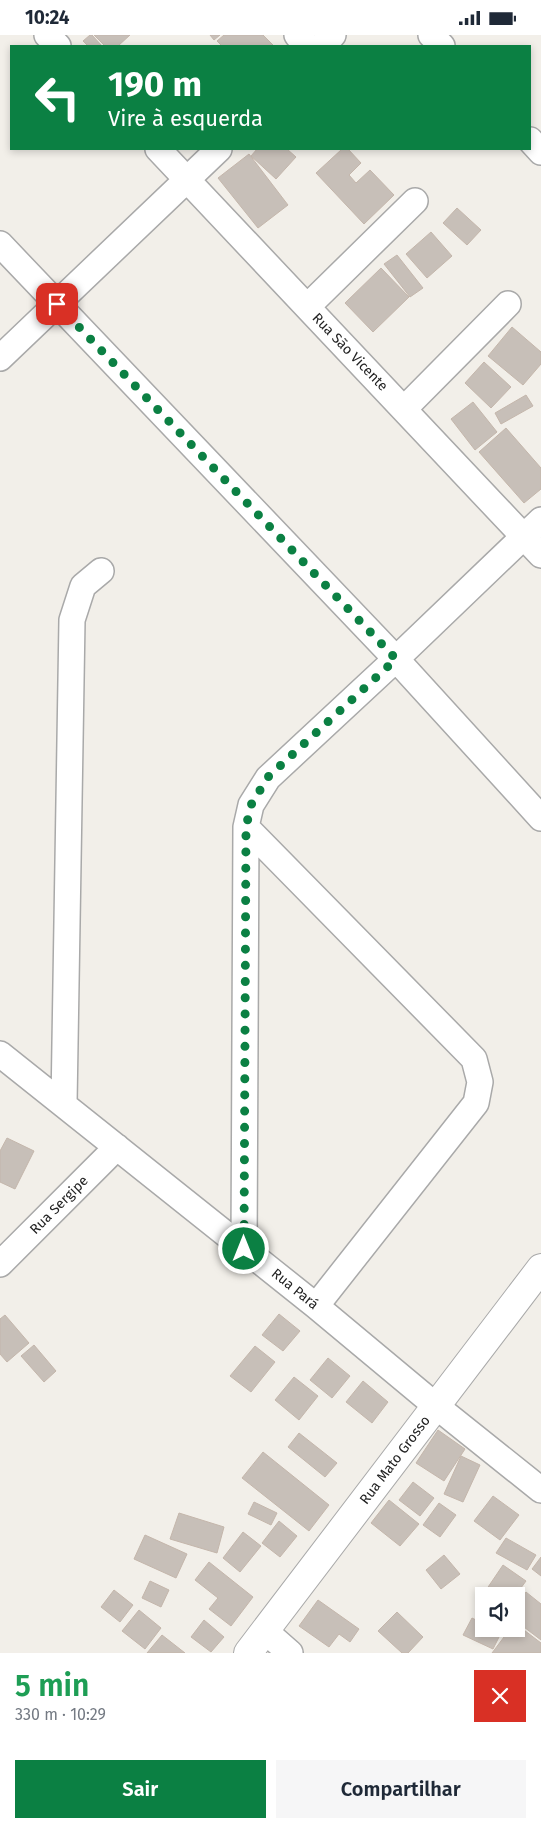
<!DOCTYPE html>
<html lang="pt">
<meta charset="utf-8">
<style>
:root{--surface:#fff;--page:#f6f6f7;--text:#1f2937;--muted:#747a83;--accent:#0b8043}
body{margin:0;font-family:"Fira Sans",sans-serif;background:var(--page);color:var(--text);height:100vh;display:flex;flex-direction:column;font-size:19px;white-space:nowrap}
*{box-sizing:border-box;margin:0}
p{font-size:16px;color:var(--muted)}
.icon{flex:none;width:28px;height:28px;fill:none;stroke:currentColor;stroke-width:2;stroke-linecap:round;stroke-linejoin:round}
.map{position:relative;height:1618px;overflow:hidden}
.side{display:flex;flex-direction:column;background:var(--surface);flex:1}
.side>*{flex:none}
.guide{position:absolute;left:10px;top:10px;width:521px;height:105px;border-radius:0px;box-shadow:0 2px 8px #0003;background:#0b8043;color:#fff;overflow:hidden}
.buttons{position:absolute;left:475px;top:1552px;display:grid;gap:10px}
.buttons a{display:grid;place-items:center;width:50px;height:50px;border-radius:0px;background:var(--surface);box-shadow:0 2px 8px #0003;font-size:25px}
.pin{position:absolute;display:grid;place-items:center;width:42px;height:42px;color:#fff;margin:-21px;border-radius:10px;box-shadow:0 2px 8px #0006}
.me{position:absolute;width:55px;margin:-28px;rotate:0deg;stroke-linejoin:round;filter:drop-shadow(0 0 4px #0008)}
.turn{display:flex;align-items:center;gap:18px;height:105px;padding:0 15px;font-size:22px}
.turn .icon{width:65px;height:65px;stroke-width:2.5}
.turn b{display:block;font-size:35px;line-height:42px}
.round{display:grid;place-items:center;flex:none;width:52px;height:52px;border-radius:0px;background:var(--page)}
.headline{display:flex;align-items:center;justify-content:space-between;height:85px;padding:0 15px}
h1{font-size:30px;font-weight:600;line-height:38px;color:#1e9e55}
.primary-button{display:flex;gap:10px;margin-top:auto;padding:10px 15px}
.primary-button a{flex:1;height:58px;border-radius:0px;background:var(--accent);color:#fff;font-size:20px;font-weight:600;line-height:58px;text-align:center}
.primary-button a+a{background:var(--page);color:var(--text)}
.status{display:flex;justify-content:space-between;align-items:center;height:35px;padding:0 25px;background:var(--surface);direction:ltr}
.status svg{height:14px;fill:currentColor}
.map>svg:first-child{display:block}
.building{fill:#c7bfb8;stroke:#c4b6ab}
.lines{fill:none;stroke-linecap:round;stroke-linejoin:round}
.minor-casing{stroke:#a9a9a9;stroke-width:28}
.tertiary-casing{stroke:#a9a9a9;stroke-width:30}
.minor{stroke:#fff;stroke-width:25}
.tertiary{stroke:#fff;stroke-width:28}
.route{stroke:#0b8043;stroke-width:9;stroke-dasharray:0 16.2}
.labels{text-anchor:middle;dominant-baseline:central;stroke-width:4;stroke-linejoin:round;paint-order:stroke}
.street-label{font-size:14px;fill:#222;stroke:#fff}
</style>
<div class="status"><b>10:24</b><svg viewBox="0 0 49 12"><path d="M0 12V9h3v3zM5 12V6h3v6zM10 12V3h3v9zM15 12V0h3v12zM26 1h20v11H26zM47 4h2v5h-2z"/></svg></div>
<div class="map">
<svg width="541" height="1618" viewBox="0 0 541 1618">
<rect width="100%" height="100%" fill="#f2efe9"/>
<path class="building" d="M90,0H92L102,11H88L83,6Z
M94,0H130L118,11H105Z
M210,0H220L214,5Z
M224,0H263L274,11H222L217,6Z
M257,114H287L296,122L276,144L251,121Z
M342,114H348L361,128L349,140L356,148L370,135L394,160L364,189L316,138Z
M249,119L288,170L258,193L218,143Z
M457,173L481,195L467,210L443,188Z
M431,197L452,221L427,243L406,219Z
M397,220L423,253L410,262L384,229Z
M381,233L409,262L373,297L345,268Z
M512,292L541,317V329L523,350L488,321Z
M484,327L511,352L491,373L465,348Z
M526,360L533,371L501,389L495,378Z
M473,367L497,397L475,415L451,384Z
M506,393L541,433V454L524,468L479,417Z
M7,1103L34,1116L15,1154L0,1147V1116Z
M279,1279L300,1296L283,1316L262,1300Z
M5,1280L29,1308L7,1327L0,1319V1284Z
M34,1310L56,1336L44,1347L21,1321Z
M255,1311L275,1327L251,1357L230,1341Z
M328,1323L350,1341L332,1363L310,1345Z
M294,1342L318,1361L299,1385L275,1365Z
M363,1346L388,1367L372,1388L346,1367Z
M438,1395L465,1414L444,1446L416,1428Z
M299,1398L337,1428L325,1442L288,1412Z
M263,1417L329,1470L309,1496L242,1443Z
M461,1421L480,1430L463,1467L444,1459Z
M413,1447L434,1463L420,1481L399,1465Z
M493,1461L519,1480L500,1505L474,1486Z
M389,1465L419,1489L400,1511L371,1488Z
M254,1467L277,1478L271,1490L248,1479Z
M439,1468L456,1480L440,1502L423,1490Z
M179,1478L224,1492L217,1518L170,1504Z
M279,1486L297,1501L280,1522L262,1508Z
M243,1497L261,1511L240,1537L223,1523Z
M145,1500L187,1519L176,1543L134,1524Z
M506,1503L536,1520L527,1535L496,1518Z
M444,1520L460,1539L441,1554L426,1535Z
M541,1522V1541L532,1534Z
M209,1527L253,1562L231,1591L209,1574L218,1563L195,1545Z
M503,1530L526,1546L515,1561H484V1563L482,1561Z
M150,1546L169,1555L161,1572L142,1563Z
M114,1555L133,1570L120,1587L101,1572Z
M526,1557L541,1569V1605L516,1586V1570Z
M318,1565L359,1594L350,1607L339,1599L329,1612L299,1591Z
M139,1575L161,1593L145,1614L122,1596Z
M397,1577L423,1602L408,1618H402L378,1596Z
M472,1583L484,1589V1594H493L501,1598L493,1614L463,1600Z
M204,1585L224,1602L211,1617L191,1602Z
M516,1589L541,1608V1618H492L510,1594H516Z
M162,1600L185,1618H147Z"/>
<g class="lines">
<defs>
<path id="minor" d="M47,0L58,11
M297,0L307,11
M431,0L442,11
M321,11L333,0
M530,105L541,117
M158,114L541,520
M0,209L396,624L541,783
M307,272L415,166
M0,323L219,114
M404,374L508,269
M246,792L474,1024L480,1047L476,1068L316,1271
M0,1019L316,1271L436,1371L541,1455
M64,1069L72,585L83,551L101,536
M244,1214L246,792L251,770L268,743L396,624L541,485
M0,1229L117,1112
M265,1596L290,1618"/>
<path id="tertiary" d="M248,1618L541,1233"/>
</defs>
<use href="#minor" class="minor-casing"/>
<use href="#tertiary" class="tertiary-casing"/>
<use href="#minor" class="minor"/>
<use href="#tertiary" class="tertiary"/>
</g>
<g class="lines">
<path class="route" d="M57,269L396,624L268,742L251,770L246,792L244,1214"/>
</g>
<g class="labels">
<g class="street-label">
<text transform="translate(350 317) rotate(46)">Rua São Vicente</text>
<text transform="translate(59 1170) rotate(-45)">Rua Sergipe</text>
<text transform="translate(295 1254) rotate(39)">Rua Pará</text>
<text transform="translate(395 1425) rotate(-53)">Rua Mato Grosso</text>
</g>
</g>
</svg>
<div class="buttons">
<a><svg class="icon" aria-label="sound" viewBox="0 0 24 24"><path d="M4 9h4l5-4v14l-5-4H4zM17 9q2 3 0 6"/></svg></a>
</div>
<div class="pin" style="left:57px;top:269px;background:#d93025"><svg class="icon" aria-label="arrive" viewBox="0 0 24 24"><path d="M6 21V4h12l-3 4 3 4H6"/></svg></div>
<svg class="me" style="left:244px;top:1214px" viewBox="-20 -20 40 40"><circle r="17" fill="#0b8043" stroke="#fff" stroke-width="3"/><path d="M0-11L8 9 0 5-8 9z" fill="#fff"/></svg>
<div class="guide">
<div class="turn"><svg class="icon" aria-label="left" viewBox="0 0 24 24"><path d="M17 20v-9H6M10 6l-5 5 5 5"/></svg><div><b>190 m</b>Vire à esquerda</div></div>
</div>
</div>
<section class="side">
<div class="headline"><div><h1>5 min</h1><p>330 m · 10:29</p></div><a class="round" style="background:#d93025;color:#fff"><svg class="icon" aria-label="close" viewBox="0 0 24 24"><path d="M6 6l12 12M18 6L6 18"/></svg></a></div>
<div class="primary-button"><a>Sair</a><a>Compartilhar</a></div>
</section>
